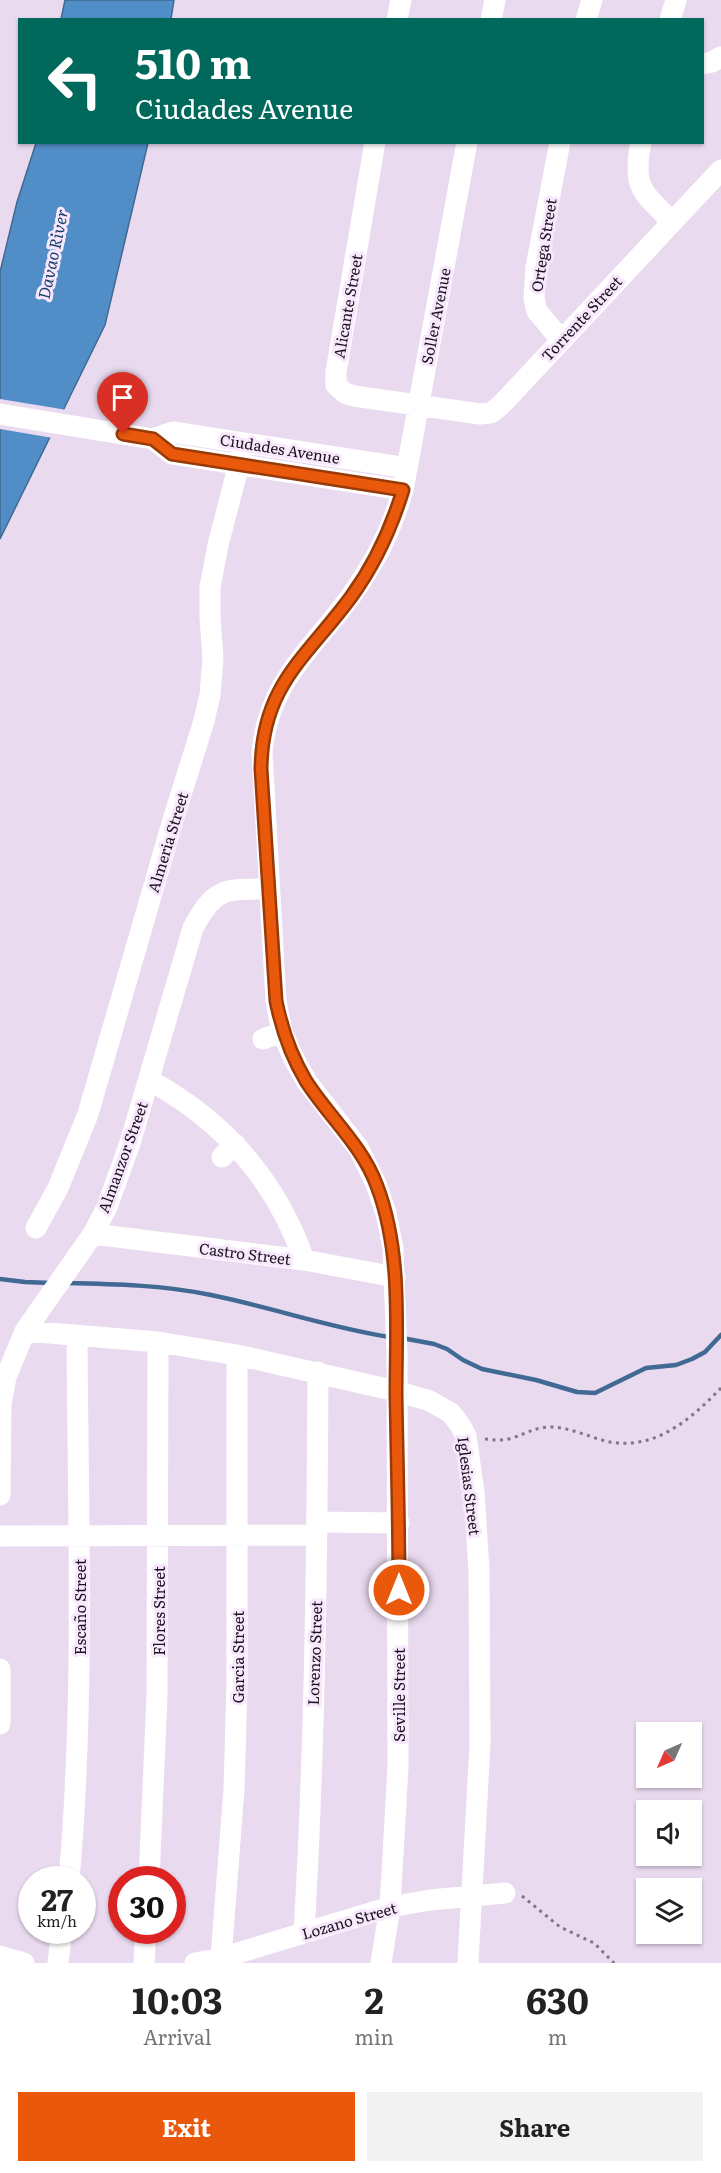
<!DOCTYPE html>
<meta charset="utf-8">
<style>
:root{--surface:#fff;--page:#f2f2f2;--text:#222;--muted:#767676;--accent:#ea580c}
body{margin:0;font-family:Literata,serif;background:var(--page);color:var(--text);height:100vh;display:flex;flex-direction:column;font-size:22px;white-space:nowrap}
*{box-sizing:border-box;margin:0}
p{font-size:20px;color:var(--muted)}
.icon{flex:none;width:33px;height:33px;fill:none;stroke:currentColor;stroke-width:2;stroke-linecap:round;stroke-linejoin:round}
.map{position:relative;height:1963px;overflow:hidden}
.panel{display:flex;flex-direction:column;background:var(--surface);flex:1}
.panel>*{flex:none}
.guide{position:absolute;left:18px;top:18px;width:686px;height:126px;border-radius:0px;box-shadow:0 2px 4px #0004;background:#00695c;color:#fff;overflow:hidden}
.needle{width:39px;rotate:225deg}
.controls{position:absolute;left:636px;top:1722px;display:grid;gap:12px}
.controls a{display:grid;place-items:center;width:66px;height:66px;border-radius:0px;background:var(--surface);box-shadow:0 2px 4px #0004;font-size:30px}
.speed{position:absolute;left:18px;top:1866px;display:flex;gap:12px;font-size:30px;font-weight:700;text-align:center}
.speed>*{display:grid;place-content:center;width:78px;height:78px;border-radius:50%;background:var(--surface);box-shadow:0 2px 4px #0004;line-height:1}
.speed small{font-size:15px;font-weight:400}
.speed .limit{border:9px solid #d22;background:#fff;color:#111}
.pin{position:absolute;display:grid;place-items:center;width:51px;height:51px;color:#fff;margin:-62px -26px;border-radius:50% 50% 50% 0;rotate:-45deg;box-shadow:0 0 6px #0007}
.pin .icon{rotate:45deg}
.me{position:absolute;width:66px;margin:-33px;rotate:0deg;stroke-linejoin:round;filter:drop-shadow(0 0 4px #0008)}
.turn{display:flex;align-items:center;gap:21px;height:126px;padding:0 18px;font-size:27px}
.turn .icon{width:78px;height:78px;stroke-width:2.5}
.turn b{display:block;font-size:42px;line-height:51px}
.eta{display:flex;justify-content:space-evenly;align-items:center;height:102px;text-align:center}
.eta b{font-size:36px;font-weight:700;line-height:42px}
.button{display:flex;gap:12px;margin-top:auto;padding:12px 18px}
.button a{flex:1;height:69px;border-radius:0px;background:var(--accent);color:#fff;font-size:24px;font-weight:700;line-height:69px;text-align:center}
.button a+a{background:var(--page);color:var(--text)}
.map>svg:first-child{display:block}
.water{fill:#518ec7;stroke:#406993;stroke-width:1.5}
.pier{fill:#eadaf0}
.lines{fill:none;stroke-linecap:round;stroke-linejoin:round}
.stream{stroke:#406993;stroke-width:4.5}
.path{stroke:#807684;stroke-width:3;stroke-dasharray:3 4.5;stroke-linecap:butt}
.minor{stroke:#fff;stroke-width:21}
.route-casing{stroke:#983908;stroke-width:15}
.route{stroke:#ea580c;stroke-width:10}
.labels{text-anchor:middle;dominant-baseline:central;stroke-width:6;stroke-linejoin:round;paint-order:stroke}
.street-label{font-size:15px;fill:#18131a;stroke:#f8e7fd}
.water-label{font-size:16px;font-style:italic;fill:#134067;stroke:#f8e7fd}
</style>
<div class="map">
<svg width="721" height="1963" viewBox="0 0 721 1963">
<rect width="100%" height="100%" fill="#eadaf0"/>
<path class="water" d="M65,0H174L171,19H61Z
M36,143H148L105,325L0,539V272L17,202Z"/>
<path class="pier" d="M0,399L67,410L53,438L0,429Z"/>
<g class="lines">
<path class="stream" d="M0,1279L25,1282L51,1283
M65,1283C114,1284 163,1285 211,1295C271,1307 330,1328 390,1337
M402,1338L434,1344L447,1349L463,1360L482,1369L536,1380L577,1392L595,1393L646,1368L676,1365L692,1359L705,1352L721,1335"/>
<path class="path" d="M485,1439C494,1440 504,1441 512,1438C528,1433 535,1427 552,1427C572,1428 591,1438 610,1442C656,1450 691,1419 721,1388
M522,1896L560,1927L594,1943L614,1963"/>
<path class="minor" d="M397,20L401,0
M491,20L495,0
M586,20L592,0
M670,20L676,0
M702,64L712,62L721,57
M375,142L336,372V385L345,393L354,396L480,414L491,413L501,405L721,170
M560,142L536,267L534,298L537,311L561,340
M641,142C632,188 642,191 672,222
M0,414L153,439L172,454L403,490
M153,439L173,432L407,468
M263,1039L282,1032
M149,1080C224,1121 276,1179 304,1260
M222,1157L235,1144
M36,1228L58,1188L88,1114L173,820L204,721L210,695L213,658L210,618V587L218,545L239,464L242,443
M93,1234L304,1260L395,1277
M25,1331L158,1342L237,1355L396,1391L430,1401L451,1413L460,1425L466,1436L474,1492L479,1570L480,1744L468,1963
M0,1495L1,1404L6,1377L25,1331L93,1234L107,1207L130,1143L193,928C215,887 225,889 269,889
M317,1522L399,1523
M0,1536L317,1535
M0,1669V1724
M69,1880C85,1698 78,1516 77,1335
M149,1880L157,1696L158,1342
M304,1933C315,1746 317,1559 318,1372
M0,1956L24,1963
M221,1958L234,1789L237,1684V1355
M58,1963L62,1930
M144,1963L146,1930
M195,1963L221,1958L390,1907L430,1900L505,1893
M381,1963L390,1907L398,1767L397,1354L393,1248L386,1213L376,1184L359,1149L307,1082L294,1059L282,1032L276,1001L262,753C268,681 312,650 351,596C375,563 392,529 403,490L467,142"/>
</g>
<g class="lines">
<defs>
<path id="route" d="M123,434L153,439L172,454L403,490C391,529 375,564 351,597C306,658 262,685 261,769L276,1001C282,1030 291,1056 306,1081C329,1117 362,1145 377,1186C402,1252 396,1325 396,1394C397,1459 399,1524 399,1590"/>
</defs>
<use href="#route" class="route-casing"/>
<use href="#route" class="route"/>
</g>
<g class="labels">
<g class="street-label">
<text transform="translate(543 245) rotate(-81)">Ortega Street</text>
<text transform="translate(347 306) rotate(-80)">Alicante Street</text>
<text transform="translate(435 316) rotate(-79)">Soller Avenue</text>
<text transform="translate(581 318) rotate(-47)">Torrente Street</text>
<text transform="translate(280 448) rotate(9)">Ciudades Avenue</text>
<text transform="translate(167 842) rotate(-73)">Almeria Street</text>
<text transform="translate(122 1157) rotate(-70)">Almanzor Street</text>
<text transform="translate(245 1253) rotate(7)">Castro Street</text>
<text transform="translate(470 1486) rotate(83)">Iglesias Street</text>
<text transform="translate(79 1607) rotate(-90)">Escaño Street</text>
<text transform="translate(158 1611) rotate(-90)">Flores Street</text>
<text transform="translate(314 1653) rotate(-88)">Lorenzo Street</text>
<text transform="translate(237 1657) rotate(-90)">Garcia Street</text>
<text transform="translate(398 1695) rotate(-90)">Seville Street</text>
<text transform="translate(349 1920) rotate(-16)">Lozano Street</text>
</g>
<g class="water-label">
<text transform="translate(52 254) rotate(-78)">Davao River</text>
</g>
</g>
</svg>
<div class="controls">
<a><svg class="needle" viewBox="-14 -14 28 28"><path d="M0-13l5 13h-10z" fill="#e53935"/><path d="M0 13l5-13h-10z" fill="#767676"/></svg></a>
<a><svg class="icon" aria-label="sound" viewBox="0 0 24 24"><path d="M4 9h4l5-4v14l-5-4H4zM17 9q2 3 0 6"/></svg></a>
<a><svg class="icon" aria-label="layers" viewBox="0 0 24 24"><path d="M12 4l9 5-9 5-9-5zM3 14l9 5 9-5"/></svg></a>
</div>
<div class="speed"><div>27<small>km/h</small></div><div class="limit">30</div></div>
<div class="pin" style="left:123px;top:434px;background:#d93025"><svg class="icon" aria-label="arrive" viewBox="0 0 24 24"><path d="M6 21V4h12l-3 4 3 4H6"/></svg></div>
<svg class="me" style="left:399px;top:1590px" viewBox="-20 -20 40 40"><circle r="17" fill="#ea580c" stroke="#fff" stroke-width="3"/><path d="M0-11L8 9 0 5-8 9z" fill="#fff"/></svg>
<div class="guide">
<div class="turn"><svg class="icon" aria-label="left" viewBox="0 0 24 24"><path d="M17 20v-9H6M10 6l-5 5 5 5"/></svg><div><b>510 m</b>Ciudades Avenue</div></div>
</div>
</div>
<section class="panel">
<div class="eta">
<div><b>10:03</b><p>Arrival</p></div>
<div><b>2</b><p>min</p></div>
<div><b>630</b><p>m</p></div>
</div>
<div class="button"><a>Exit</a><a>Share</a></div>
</section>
